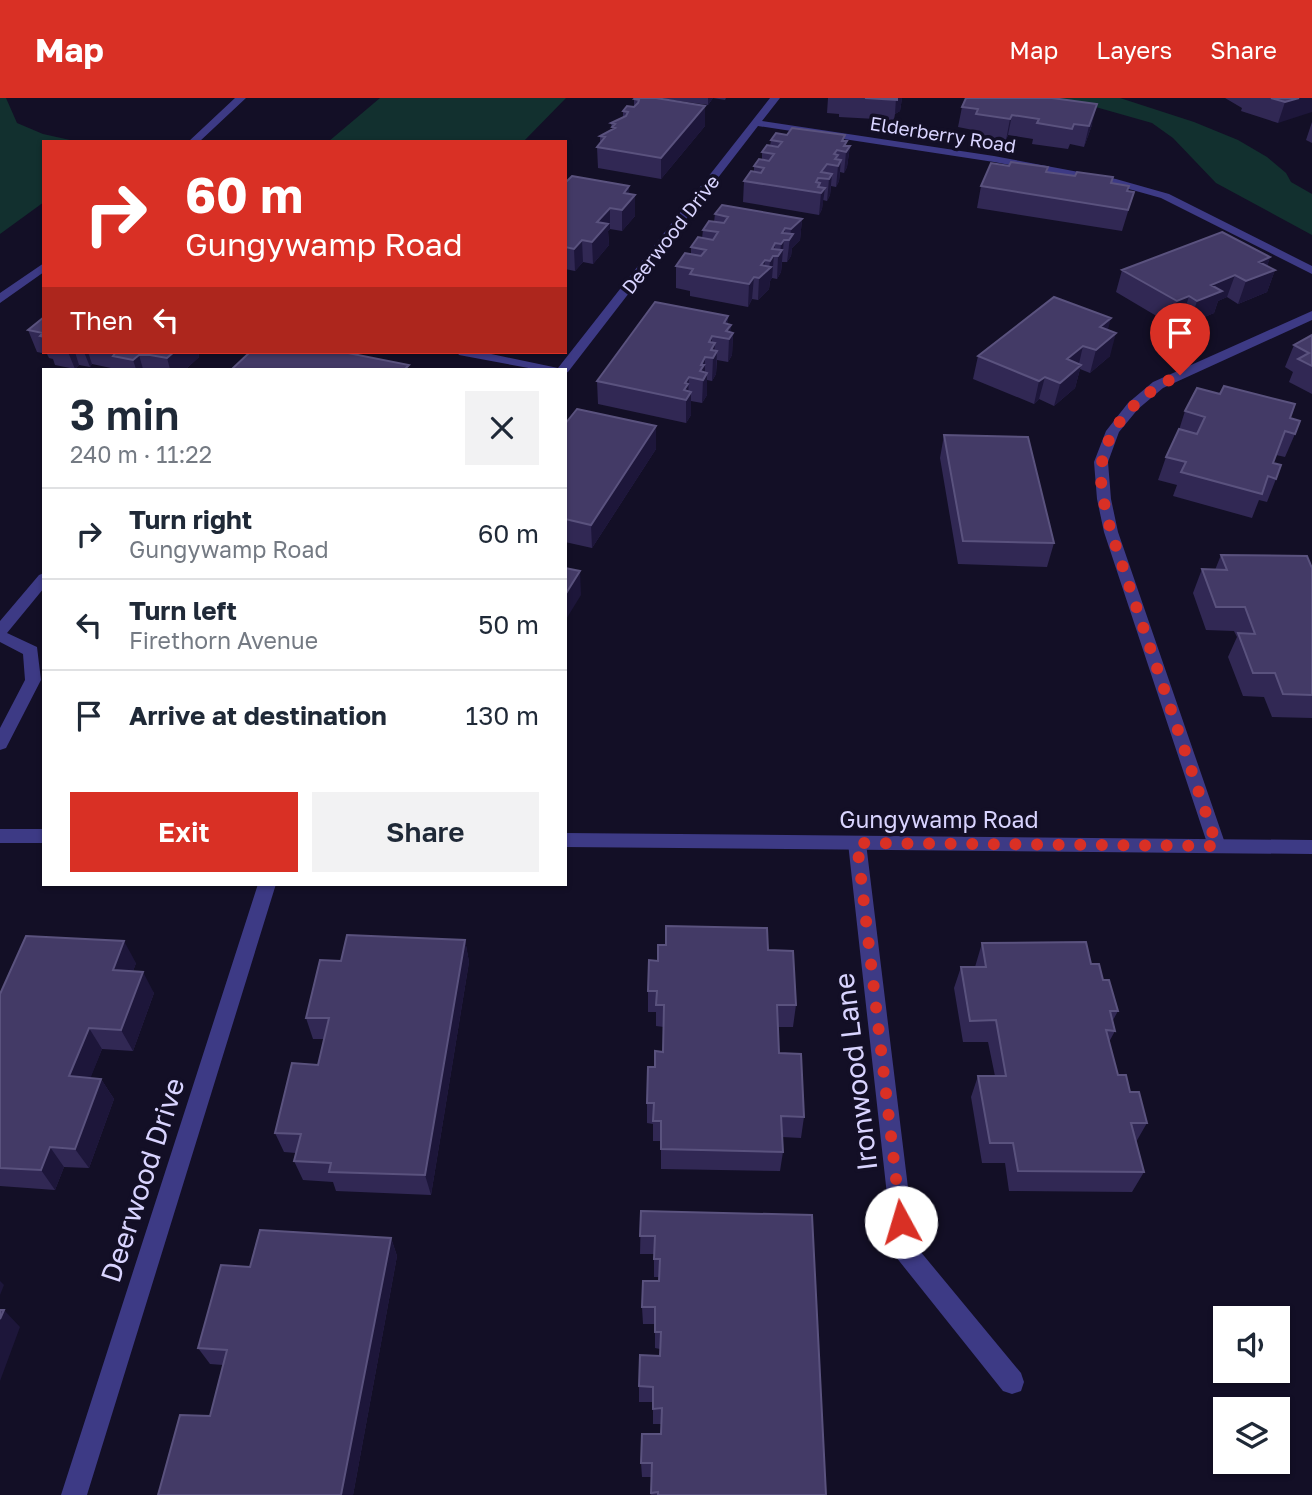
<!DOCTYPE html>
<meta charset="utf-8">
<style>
:root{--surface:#fff;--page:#f2f2f3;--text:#1f2937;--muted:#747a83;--line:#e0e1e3;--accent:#d93025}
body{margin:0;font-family:"Golos Text",sans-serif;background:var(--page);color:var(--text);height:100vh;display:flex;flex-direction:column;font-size:26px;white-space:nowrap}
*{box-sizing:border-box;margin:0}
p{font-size:23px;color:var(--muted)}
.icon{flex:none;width:38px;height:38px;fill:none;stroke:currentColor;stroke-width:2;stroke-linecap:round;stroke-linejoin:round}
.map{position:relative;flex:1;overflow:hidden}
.drawer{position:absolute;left:42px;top:270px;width:525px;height:518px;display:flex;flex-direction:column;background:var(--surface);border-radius:0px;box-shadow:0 2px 5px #0004}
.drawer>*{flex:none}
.banner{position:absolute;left:42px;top:42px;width:525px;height:214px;border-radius:0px;box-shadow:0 2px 5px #0004;background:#d93025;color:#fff;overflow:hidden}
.buttons{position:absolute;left:1213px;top:1208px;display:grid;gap:14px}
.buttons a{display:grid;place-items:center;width:77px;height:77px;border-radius:0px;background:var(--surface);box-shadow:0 2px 5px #0004;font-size:35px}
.pin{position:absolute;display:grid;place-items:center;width:60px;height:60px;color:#fff;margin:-72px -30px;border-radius:50% 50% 50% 0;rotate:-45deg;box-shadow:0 0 7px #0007}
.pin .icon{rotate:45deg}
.me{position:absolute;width:77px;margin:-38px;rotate:354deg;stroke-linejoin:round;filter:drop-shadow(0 0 5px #0008)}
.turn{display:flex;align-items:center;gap:24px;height:147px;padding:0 28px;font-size:32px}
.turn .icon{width:91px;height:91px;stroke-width:2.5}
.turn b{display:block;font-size:49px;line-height:60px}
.then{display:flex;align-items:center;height:66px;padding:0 28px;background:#0003;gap:14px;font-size:26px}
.round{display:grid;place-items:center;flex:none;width:74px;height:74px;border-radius:0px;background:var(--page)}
.head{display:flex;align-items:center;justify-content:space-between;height:119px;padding:0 28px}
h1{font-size:42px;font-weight:600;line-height:52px}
.action{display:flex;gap:14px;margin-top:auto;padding:14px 28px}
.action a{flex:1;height:80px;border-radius:0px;background:var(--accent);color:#fff;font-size:28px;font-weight:600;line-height:80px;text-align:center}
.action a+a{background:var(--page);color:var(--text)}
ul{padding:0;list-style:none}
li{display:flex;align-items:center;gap:21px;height:91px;padding:0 28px;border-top:2px solid var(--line)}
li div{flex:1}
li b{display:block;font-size:26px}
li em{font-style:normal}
header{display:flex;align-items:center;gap:42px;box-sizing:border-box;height:98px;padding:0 35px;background:var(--accent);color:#fff}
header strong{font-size:33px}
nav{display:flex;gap:38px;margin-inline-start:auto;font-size:24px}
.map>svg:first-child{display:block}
.green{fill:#12302f}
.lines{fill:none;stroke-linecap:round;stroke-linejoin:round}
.minor{fill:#3d3a85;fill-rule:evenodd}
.tertiary{fill:#3d3a85;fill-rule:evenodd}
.wall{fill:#312854}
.shaded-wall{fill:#1d163a}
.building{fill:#433a66;stroke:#5a527e;stroke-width:2}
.route{stroke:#d93025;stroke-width:12;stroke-dasharray:0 21.6}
.labels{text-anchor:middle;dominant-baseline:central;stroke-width:7;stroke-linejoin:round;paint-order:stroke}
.far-street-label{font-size:19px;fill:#d9d4ff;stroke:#130f26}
.street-label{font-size:23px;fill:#d9d4ff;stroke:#130f26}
.near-street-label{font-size:28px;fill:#d9d4ff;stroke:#130f26}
</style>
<header>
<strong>Map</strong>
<nav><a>Map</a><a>Layers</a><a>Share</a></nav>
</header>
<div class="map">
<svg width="1312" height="1397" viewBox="0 0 1312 1397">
<rect width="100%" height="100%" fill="#130f26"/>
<path class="green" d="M0,0H6L17,25L43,36L79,44H44V104L0,136Z
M380,0H566L523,44H328Z
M1031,0H1120L1194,24L1238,42L1267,59L1286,75L1291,84L1312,96V137L1216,85L1173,40L1152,25L1078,4Z"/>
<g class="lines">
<path class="minor" d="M235,0H246L199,44H188Z
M770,0H780L762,23L994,58L1116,81L1169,96L1312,168V176L1161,100L1111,86L994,64L758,28L568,274L565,275V271H534L459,257L457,254H482L558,270Z
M44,165V174L0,205V195Z
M1312,213V222L1163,290L1138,311L1119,334L1108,364L1111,401L1118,434L1226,748L1223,753H1211L1208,748L1104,434L1097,401L1094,364L1106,333L1128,305L1153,284Z
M44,475V490L7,535L37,549L41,582L6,650L0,652V630L25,582L23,556L0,544V523L39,477Z
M857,738L863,740L866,745L915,1147L1021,1275L1024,1284L1021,1293L1012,1296L1003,1293L896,1159L893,1151L848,745L851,740Z
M258,786H276L87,1397H61Z"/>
<path class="tertiary" d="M0,731H44V745H0Z
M565,735L1312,742V756L565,749Z"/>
</g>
<path class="wall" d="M659,0H726L725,2L713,0L708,7Z
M828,0H902L900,13L895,16L894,22L839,19V16L827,15Z
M1225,0H1312L1278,25L1241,13L1242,10Z
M634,1L705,8V28L661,81L598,70L597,49L600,45V38L612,32L611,25L623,19V13L634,9Z
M962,9L1092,27L1084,49L1070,46L1068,51L1032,46L1033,41L1008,37L1006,42L972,36L973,32L958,29Z
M1312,24V45L1306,42Z
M771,42L845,43L846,48H850L847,69L844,75L840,74L839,83L836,89L831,88L830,97L827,103L823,102L822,111L819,117L743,104L744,83L754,74V68L762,62V54L770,48Z
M1009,68L1048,69L1047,74L1112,85L1128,93L1134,94L1122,133L977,110L981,88Z
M565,85L630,96L635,118L622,133L610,131L608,133L609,147L593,166L583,164L575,173L565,171Z
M715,116L802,121L800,142L792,150L791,158L787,164H782L781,174L777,181L772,180L770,183L769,191L758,202L752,201L748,209L690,198V193L676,190V168L691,156V149L702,140L703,132L714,124Z
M1270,159L1267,168L1275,172L1267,194L1238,206L1227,199L1218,203L1214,215L1190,225L1182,221L1170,226L1116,194L1122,172Z
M728,218V226L731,227L730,234L733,235L732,257L728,264L717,262L716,276L712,283L707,282V297L702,305L691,303V317L686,325L598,306L597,283Z
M44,219V254H198L199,259L186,271H112L111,270L92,266L90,269L79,267L75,271L55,267L53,261L49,260L47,256L37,254L28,232Z
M1108,232L1110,258L1090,275L1080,271L1075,290L1054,308L1039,301L1034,306L973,281L978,258Z
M1312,237V296L1289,284L1293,274L1285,269L1294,247Z
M1185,313L1290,320L1295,336L1285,359L1276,357L1273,365L1276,381L1267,404L1259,402L1252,420L1173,398L1177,387L1158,382L1166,359L1179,332Z
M565,326L656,351L592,450L565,444Z
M944,337L1054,445L1047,469L958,466L940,360Z
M1221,457L1312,470V620L1272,619L1264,599L1243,598L1228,559L1237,539L1234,533L1206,532L1193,495L1202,471L1215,472Z
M465,842L469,864L431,1097L336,1093L333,1084L303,1082L294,1063L296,1055L284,1054L275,1035L318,967L324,941H313L306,920L341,863Z
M982,845L1091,866L1103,882L1118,913L1112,924L1115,933L1109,944L1118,977L1130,994L1147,1025L1136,1044L1144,1074L1132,1094L1009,1093L1005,1065H982L971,999L978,978H995L988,944H963L954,890L961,869H975Z
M768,852L796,907L793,929H778L779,955L804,1019L801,1040L782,1039L783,1054L780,1073L661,1071V1043H653V1026L647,1025V1005L655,969L663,954L664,929L656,928V914H648V893L658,863Z
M136,865L133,873L154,895L133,953L102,951L90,980L101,981L114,1001L89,1070L64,1069L55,1092L0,1088V896Z
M641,1113L826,1397H651V1379H642L641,1365L661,1336V1326H653V1304H639V1288L660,1258V1251L655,1250V1226H643L642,1209L659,1183V1179H654V1156H640Z
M391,1140L397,1158L353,1397H158L210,1318L223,1267L210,1266L198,1250L250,1169Z"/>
<path class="shaded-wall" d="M708,0H713L708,7Z
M896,0H902L900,13L895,16Z
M1299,0H1312V14L1278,25L1285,4Z
M1097,6L1092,27L1084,49L1089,28Z
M705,8V28L661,81V60Z
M1012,17L1008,37L1006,42L1010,21Z
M850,48L847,69L844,75L846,54Z
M841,62L839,83L836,89L838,68Z
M832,76L830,97L827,103L829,81Z
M629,88L630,103L635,97V118L622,133V112L624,95Z
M825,90L822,111L819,117L821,95Z
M610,110V131L608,133L609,147L593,166L592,144L597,124Z
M802,121L800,142L792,150L791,158L787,164L791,131Z
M785,130L781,174L777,181L778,158L780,156L782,135Z
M582,142L583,164L575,173L574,151Z
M775,145L772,180L770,183L769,191L758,202L759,180L761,167L765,162L764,176L769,170L772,151Z
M1270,159L1264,176L1275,172L1267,194L1238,206L1246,183L1259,164Z
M1235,177L1227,199L1218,203L1214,215L1190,225L1197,203L1211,187Z
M754,179L752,201L748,209L749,186Z
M1189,198L1182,221L1170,226L1177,203Z
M728,218V232L731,227L730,239L733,235L732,257L728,264L729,241L724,225Z
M1111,220L1105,243L1100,229Z
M1116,235L1110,258L1090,275L1096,252Z
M712,238V249L715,245L714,258L717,253L716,276L712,283L713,260L709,244Z
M1083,248L1078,270L1081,267L1075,290L1054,308L1067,261Z
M68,254H75L79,267L75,271Z
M84,254H88L92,266L90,269Z
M174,254H198L199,259L186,271H170L167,260Z
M139,257L143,271H136L133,262Z
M705,259V279L707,275V297L702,305L703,282L700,281L701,267Z
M689,279L688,299L691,294V317L686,325V302L684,301L685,285Z
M1045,279L1039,301L1034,306L1039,283Z
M656,328V351L592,450L591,427Z
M580,473L581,497L565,523V497Z
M465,842L469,864L431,1097L425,1077Z
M124,843L136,865L125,894L113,872Z
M143,874L154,895L133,953L121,932Z
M89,930L102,951L83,999L69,978Z
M101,981L114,1001L89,1070L75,1051Z
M50,1049L64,1069L55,1092L41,1072Z
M391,1140L397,1158L353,1397H341Z
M0,1183L4,1187L0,1197Z
M4,1212L20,1229L0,1283V1221Z"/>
<path class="building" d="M635,0H656L705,8L661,60L597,49L605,39L600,38L615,30L612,29L615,26L611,25L626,18L628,14L623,13L627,8L634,9L638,5L639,2L634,1Z
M865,0H897V2Z
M966,0H1052L1097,6L1089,28L1074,26L1072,31L1037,25L1039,21L1012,17L1010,21L976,16L978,11L962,9Z
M1271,0H1299L1285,4Z
M792,30L845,37L842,43H847L844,48H850L846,54L837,52L834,56L838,57L835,61L841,62L838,68L827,66L821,74L832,76L829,81L818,80L816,84L820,85L818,89L825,90L821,95L744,83L751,73L761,75L764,70L754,68L759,61L769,63L774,56L762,54L767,47L778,49L782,44L771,42L776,35L787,37Z
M1011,64L1048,69L1046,74L1075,78L1077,74L1113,79L1111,85L1129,88L1127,93L1134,94L1128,112L981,88L991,65L1009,68Z
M572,78L629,88L624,95L635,97L622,112L610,110L597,124L608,126L592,144L582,142L574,151L565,149V85Z
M722,107L802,121L791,131L785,130L782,135L793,136L789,142H784L781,146L775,145L772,151L782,152L778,158H773L770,163L765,162L761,167L771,169L759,180L754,179L749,186L690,176L693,171L676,168L685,155L701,158L706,152L691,149L698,139L713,142L718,134L703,132L709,123L724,125L728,119L715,116Z
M1222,134L1270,159L1259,164L1275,172L1246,183L1235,177L1211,187L1222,193L1197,203L1189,198L1177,203L1122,172Z
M1054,199L1111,220L1100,229L1116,235L1096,252L1083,248L1067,261L1081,267L1060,285L1045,279L1039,283L978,258Z
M655,204L728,218L724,225L731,227L726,233L733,235L729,241L712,238L709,244L715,245L711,252L717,253L713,260L705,259L701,267H704L700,273L707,275L703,282L689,279L685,285L688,286L684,292L691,294L686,302L597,283Z
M44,219V239L40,238L43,235L28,232Z
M1312,237V268L1298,261L1309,255L1294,247Z
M114,254H174L167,260L150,257H139L133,262L113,258L116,254Z
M250,254H343L409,267L405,271H232Z
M1224,288L1295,306L1290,320L1300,323L1295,336L1285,333L1273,365L1281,367L1276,381L1268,378L1262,396L1181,374L1186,364L1166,359L1179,331L1197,336L1205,319L1185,313L1197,290L1220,296Z
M577,311L656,328L591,427L565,421V326Z
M944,337L1028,339L1054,445L963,443Z
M1221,457L1307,458L1312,470V597L1283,596L1275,575H1253L1238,535L1255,536L1245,509H1216L1202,471L1227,472Z
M565,470L580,473L565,497Z
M666,828L767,830L768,852L793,853L796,907H777L779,955L801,956L804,1019L781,1018L783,1054L661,1051V1023H653L654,1005H647L648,969H655V953L663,954L664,907H656L657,893H648L649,862L658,863V847H666Z
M347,837L465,842L425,1077L329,1074L331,1065L294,1063L301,1036L275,1035L292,965L318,967L329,920H306L320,862L341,863Z
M26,838L124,843L113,872L143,874L121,932L89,930L69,978L101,981L75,1051L50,1049L41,1072L0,1070V896Z
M1086,844L1091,866H1099L1103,882H1109L1118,913H1110L1115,933L1106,932L1118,977H1126L1130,994H1139L1147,1025H1131L1144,1074L1018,1073L1013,1045H990L978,978H1006L996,922L970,923L961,869H986L982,845Z
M641,1113L812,1117L826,1397H658V1394L651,1395L652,1365H641L642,1336H661L662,1310L653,1311V1289L639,1288L640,1257L660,1258L661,1234H655V1209H642L643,1183H659L660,1161H654L655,1138H640Z
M260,1132L391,1140L341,1397H158L180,1317L210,1318L227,1252L198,1250L221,1167L250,1169Z
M0,1212H4L0,1221Z"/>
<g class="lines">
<path class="route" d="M901,1124L857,745L1217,748L1111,434C1106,413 1098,386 1102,364C1109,324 1145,292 1180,277"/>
</g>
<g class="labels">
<g class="far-street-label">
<text transform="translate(943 36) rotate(9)">Elderberry Road</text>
<text transform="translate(670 136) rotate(-52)">Deerwood Drive</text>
</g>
<g class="street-label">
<text x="939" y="721">Gungywamp Road</text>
</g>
<g class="near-street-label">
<text transform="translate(855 974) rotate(-97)">Ironwood Lane</text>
<text transform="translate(142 1082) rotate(-72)">Deerwood Drive</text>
</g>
</g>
</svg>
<div class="buttons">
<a><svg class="icon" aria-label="sound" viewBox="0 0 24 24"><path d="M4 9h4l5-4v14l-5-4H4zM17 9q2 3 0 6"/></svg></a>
<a><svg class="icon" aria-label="layers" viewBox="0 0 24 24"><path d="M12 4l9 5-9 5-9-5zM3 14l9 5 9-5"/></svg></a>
</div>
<div class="pin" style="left:1180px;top:277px;background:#d93025"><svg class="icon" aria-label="arrive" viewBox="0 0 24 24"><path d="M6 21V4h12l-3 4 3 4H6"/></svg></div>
<svg class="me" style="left:901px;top:1124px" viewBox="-20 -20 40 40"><circle r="19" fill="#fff"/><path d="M0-13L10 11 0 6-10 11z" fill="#d93025"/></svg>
<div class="banner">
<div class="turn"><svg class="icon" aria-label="right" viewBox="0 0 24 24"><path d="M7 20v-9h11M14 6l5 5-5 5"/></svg><div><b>60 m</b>Gungywamp Road</div></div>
<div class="then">Then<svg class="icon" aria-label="left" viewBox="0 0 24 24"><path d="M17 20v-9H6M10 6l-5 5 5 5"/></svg></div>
</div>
<section class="drawer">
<div class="head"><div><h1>3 min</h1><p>240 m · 11:22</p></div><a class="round"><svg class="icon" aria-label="close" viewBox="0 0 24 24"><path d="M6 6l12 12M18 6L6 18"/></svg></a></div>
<ul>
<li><svg class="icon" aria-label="right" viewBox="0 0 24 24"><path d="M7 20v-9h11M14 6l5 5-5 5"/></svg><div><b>Turn right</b><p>Gungywamp Road</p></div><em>60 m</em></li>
<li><svg class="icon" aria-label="left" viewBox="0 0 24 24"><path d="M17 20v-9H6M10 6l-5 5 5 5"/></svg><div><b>Turn left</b><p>Firethorn Avenue</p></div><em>50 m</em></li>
<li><svg class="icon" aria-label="arrive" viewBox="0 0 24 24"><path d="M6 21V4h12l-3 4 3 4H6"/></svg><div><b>Arrive at destination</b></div><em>130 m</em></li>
</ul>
<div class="action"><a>Exit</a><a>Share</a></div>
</section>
</div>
